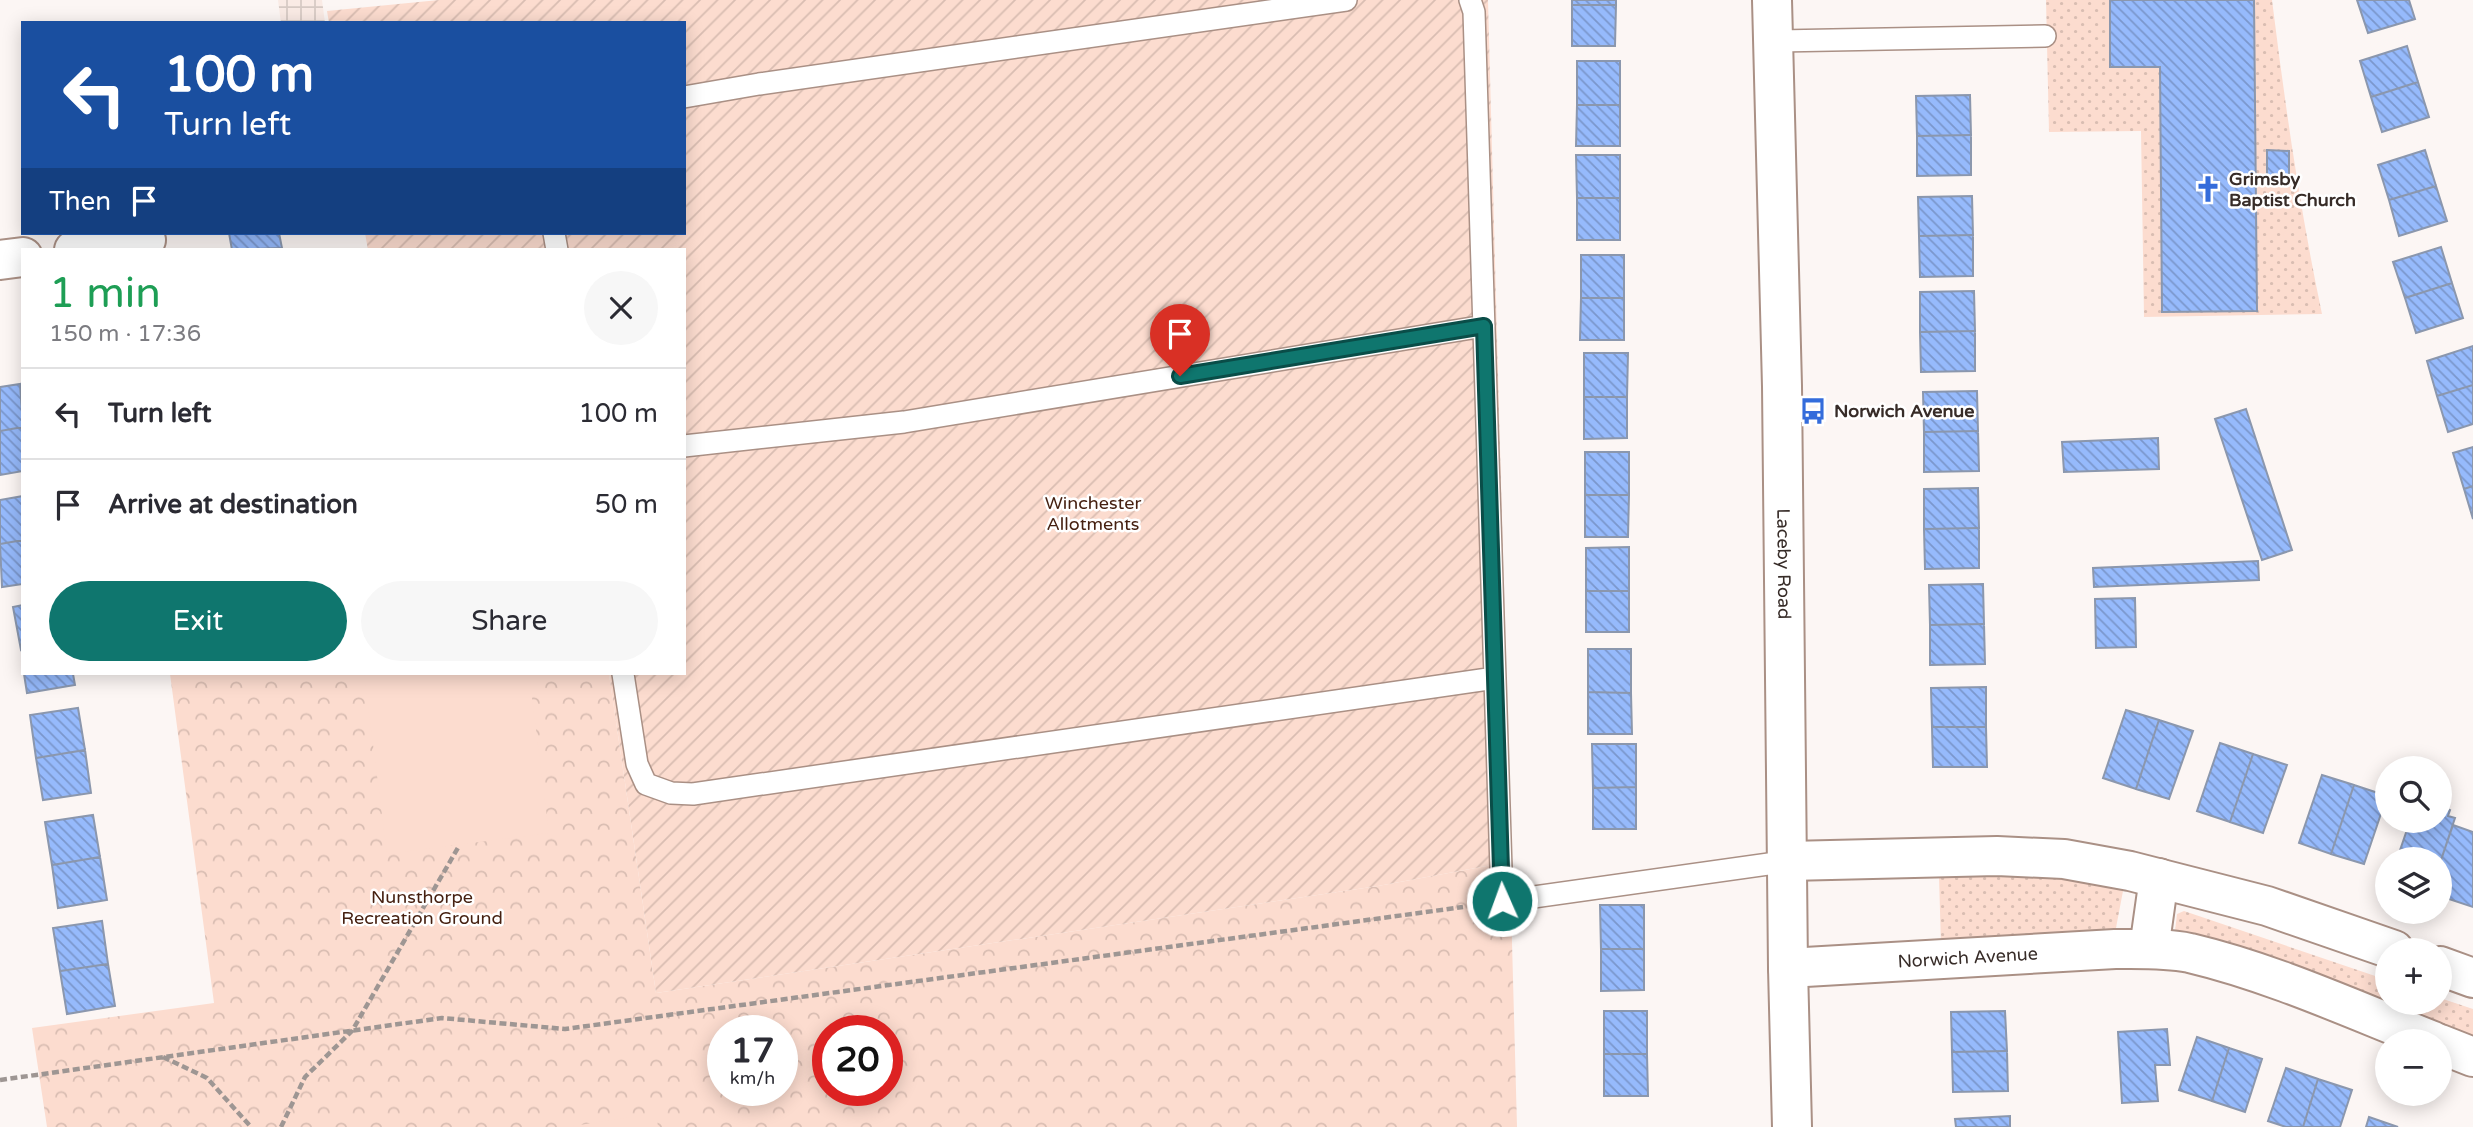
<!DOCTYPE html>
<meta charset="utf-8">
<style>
:root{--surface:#fff;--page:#f7f7f7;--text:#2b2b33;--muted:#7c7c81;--line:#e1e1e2;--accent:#0f766e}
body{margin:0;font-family:"Varela Round",sans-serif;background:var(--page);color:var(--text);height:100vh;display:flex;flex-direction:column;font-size:26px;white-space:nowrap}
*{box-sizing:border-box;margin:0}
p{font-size:23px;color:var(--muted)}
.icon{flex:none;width:38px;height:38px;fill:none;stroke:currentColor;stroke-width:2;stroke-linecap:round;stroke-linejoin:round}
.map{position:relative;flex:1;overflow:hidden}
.sheet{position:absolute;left:21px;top:248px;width:665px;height:427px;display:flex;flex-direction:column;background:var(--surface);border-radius:0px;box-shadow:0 4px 18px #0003}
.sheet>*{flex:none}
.hud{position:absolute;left:21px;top:21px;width:665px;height:214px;border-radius:0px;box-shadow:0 4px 18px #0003;background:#1a4fa0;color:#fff;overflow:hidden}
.buttons{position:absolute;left:2375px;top:756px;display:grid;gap:14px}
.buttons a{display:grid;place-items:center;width:77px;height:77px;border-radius:50%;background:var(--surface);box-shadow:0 4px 18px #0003;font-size:35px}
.speed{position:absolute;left:707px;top:1015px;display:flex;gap:14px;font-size:35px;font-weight:700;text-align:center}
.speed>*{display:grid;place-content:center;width:91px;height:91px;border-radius:50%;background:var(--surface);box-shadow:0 4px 18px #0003;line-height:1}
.speed small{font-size:18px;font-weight:400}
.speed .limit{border:10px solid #d22;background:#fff;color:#111}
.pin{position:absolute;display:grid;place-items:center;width:60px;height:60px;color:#fff;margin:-72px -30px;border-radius:50% 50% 50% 0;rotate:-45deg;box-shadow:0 0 7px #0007}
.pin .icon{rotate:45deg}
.me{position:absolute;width:77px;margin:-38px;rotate:358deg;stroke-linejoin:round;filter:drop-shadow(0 0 5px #0008)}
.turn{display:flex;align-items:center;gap:24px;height:147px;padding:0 28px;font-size:32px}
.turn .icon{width:91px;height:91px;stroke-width:2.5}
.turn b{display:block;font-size:49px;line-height:60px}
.then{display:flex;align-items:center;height:66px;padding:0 28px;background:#0003;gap:14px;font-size:26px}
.round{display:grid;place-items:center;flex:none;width:74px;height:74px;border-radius:37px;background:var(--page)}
.head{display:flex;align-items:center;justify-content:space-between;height:119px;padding:0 28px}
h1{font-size:42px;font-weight:600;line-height:52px;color:#1e9e55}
.button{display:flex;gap:14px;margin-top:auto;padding:14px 28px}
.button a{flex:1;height:80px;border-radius:42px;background:var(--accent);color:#fff;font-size:28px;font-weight:600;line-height:80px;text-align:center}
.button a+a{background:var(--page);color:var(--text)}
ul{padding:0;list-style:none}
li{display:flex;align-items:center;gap:21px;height:91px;padding:0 28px;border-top:2px solid var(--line)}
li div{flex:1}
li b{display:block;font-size:26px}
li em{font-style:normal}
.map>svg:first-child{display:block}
.industrial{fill:url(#industrial-grid)}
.grass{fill:url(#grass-dots)}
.park{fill:url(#park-crowns);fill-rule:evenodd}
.garden{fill:url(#garden-furrows)}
.pitch{fill:#fcdccf}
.building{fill:url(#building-back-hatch);stroke:#8b97ad;stroke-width:2}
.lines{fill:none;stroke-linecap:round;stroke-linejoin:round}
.lane-casing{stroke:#aa9085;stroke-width:24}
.street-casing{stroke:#aa9085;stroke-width:42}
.highway-casing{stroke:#aa9085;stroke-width:42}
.path{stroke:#9e9693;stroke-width:4.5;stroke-dasharray:7 3.5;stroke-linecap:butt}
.lane{stroke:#fff;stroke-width:21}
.street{stroke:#fff;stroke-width:38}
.highway{stroke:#fff;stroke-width:38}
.route-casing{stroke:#0a4d48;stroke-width:18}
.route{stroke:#0f766e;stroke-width:12}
.labels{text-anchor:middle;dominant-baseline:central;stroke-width:5;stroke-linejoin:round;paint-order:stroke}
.poi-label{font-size:18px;font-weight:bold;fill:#372c28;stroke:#fff;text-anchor:start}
.park-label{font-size:18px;fill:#452010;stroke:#fff}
.street-label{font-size:18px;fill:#372c28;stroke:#fff}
</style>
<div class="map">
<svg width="2473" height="1127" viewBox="0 0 2473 1127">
<defs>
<pattern id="industrial-grid" width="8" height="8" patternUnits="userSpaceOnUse" patternTransform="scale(1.75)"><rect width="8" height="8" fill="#faebe5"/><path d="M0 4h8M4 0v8" fill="none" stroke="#d7cac4"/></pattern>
<pattern id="grass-dots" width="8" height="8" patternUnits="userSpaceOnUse" patternTransform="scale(1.75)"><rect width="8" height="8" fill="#fcdccf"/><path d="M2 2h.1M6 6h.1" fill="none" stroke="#d9bdb2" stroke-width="1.8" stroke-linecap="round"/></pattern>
<pattern id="park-crowns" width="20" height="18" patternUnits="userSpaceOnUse" patternTransform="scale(1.75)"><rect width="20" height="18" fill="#fcdccf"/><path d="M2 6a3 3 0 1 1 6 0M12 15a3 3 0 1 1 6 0" fill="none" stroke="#d9bdb2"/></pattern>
<pattern id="garden-furrows" width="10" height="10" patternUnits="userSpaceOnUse" patternTransform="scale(1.75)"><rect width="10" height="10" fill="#fcdccf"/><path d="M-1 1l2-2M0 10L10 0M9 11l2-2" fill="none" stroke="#d9bdb2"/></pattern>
<pattern id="building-back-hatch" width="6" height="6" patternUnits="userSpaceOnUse" patternTransform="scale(1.75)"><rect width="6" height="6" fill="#96bafc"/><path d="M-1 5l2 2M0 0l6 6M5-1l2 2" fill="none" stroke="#7b97cc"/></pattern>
</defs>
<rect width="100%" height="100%" fill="#fcf6f4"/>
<path class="industrial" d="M278,0H322L325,23H281Z"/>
<path class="grass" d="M2046,0H2272C2285,105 2300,210 2322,314L2144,317L2141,131L2049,132Z
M2033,875C2065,877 2093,880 2123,891L2115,933L1941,945L1939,877Z
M2184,911L2387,980V1003H2440V998L2473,1009V1036L2185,935L2175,931L2177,914Z"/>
<path class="park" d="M170,674H609L656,993L1378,886L1492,865L1511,905L1517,1127H47L32,1028L214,1003ZM723,1031H782V1090H723ZM828,1031H887V1090H828Z"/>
<path class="garden" d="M439,0H1488L1511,859L1492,865L1378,886L656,993L609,674H684V250H368L365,233H684V23H329L327,11Z"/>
<path class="pitch" d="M364,674H529L549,833L387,854Z
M656,1113L658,1127H567Z"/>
<path class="building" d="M1572,0H1616V5H1572Z
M2110,0H2254L2257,311L2162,312L2160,67H2110Z
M2357,0H2409L2415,19L2368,33Z
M1572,5H1616L1615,46H1572Z
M2407,46L2418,82L2371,97L2360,61Z
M1577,61H1620V105H1577Z
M2418,82L2429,117L2382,132L2371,97Z
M1970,95L1971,135L1917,136L1916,96Z
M1577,105H1620V146H1576Z
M1971,135V175L1917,176V136Z
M2267,150L2289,151V183L2267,182Z
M2425,150L2436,186L2389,200L2378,165Z
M1576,155H1620V198H1577Z
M2436,186L2447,221L2399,236L2389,200Z
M1972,196L1973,235L1919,236L1918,197Z
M1577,198H1620V240H1577Z
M229,233H279L282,248L232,250Z
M1973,235V276L1920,277L1919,236Z
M2441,247L2452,283L2405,298L2393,262Z
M1581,255H1624V298H1581Z
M2452,283L2463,318L2416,333L2405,298Z
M1974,291L1975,331L1920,332V292Z
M1581,298H1624V340H1580Z
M1975,331V371L1921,372L1920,332Z
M2473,346V385L2437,396L2427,361Z
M1584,353H1628L1627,397H1584Z
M20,384L23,427L0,431V387Z
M2473,385V424L2448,432L2437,396Z
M1977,391L1978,431L1924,432L1923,392Z
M1584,397H1627V438L1584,439Z
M2246,409L2292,550L2262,560L2215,419Z
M23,427V471L0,475V431Z
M1978,431L1979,471L1924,472V432Z
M2158,438L2159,469L2064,472L2062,442Z
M2473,447V486L2464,489L2453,453Z
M1585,452H1629V495H1585Z
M2473,486V519L2464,489Z
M1978,488L1979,528L1924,529V489Z
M1585,495H1629L1628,537H1585Z
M23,496V540L0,544V500Z
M1979,528V568L1925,569L1924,529Z
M23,540V584L2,587L0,544Z
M1629,547V591H1586V548Z
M2258,561L2259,580L2094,587L2093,568Z
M1983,584L1984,624L1930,625L1929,585Z
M1586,591H1629V632H1586Z
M2135,598L2136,647L2096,648L2095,599Z
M23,605V649L21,650L13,607Z
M1984,624L1985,664L1930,665V625Z
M1588,649H1631V693L1588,692Z
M24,674H73L75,685L27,693Z
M1986,687V727H1932L1931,688Z
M1588,692L1631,693L1632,734H1588Z
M78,708L85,750L36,758L30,715Z
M2126,710L2159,720L2136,789L2103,778Z
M2159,720L2193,731L2169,799L2136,789Z
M1932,727H1986L1987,767H1933Z
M2220,743L2253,754L2230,822L2197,811Z
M1592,744H1636V787L1593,788Z
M85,750L91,793L43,800L36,758Z
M2253,754L2287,765L2263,833L2230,822Z
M2322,775L2354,785L2331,854L2299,843Z
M2354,785L2387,796L2364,864L2331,854Z
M1636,787V829H1593V788Z
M2440,806L2450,810L2448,816L2455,818L2440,863V859H2397L2410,821H2440Z
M93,815L100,857L52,865L45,822Z
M2453,825L2473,832V907L2440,896V863Z
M100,857L107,900L58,908L52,865Z
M1600,905H1644V949H1601Z
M102,921L108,964L60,971L53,928Z
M1601,949H1644V990L1601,991Z
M108,964L115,1006L67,1014L60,971Z
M1604,1011H1647V1054H1604Z
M2005,1011L2007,1051L1952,1052L1951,1012Z
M2167,1029L2170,1065H2155L2158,1101L2122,1103L2118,1032Z
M2197,1037L2229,1048L2212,1101L2179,1090Z
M2229,1048L2262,1059L2245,1112L2212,1101Z
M2007,1051L2008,1091L1953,1092L1952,1052Z
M1604,1054H1647L1648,1096H1604Z
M2286,1068L2318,1079L2303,1127H2286L2268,1121Z
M2318,1079L2352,1090L2340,1127H2303Z
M2010,1116V1127H1956L1955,1119Z
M2369,1117L2398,1127H2366Z"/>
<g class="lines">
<defs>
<path id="lane" d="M1470,0L1474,12L1502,901
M1773,41L2045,36
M684,97L759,84L1346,0
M554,233L557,250
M684,446L904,422L1484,326
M623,674L637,764L646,784L671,793L693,794L1495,678
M1492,903L1789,861"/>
<g id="street">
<path d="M74,250L146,240"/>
<path d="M0,260L23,257"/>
<path d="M1789,861L1997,856L2064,859L2130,871L2267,906L2394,950"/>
<path d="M2149,949L2159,878"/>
<path d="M2440,966L2473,978"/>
<path id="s1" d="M1788,968L2115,949C2139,949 2166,948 2190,953C2274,973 2354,1010 2433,1041"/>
<path d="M2440,1044L2473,1057"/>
</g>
<g id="highway">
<path id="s2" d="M1772,0L1782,386L1788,968L1792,1127"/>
</g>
</defs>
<use href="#lane" class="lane-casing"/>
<use href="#street" class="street-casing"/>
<use href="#highway" class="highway-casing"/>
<path class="path" d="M163,1057L207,1078L251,1127
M0,1080L442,1018L565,1029L1463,907
M281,1127L305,1077L352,1031L459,846"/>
<use href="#lane" class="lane"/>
<use href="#street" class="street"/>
<use href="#highway" class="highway"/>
</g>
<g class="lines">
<defs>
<path id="route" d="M1180,376L1484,326L1502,901"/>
</defs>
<use href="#route" class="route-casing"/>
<use href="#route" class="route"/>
</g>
<defs>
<symbol id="church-bare" viewBox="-9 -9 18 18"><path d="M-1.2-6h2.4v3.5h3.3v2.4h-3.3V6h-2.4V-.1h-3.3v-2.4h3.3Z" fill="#346cdb" stroke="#fff" stroke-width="2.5" paint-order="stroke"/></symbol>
<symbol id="bus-bare" viewBox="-9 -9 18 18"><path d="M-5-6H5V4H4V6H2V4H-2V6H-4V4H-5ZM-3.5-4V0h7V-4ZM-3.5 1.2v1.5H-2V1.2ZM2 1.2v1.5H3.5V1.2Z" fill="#346cdb" stroke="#fff" stroke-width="2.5" paint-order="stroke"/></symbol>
</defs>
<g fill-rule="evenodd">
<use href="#church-bare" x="2189" y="170" width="38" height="38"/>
<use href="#bus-bare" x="1794" y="392" width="38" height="38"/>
</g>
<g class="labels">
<g class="poi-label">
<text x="2229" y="179">Grimsby<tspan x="2229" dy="21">Baptist Church</tspan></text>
<text x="1834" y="411">Norwich Avenue</text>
</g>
<g class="park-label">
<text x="1093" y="503">Winchester<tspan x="1093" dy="21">Allotments</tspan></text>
<text x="422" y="897">Nunsthorpe<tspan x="422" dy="21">Recreation Ground</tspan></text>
</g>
<g class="street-label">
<text stroke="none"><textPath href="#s2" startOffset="564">Laceby Road</textPath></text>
<text stroke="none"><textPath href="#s1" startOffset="180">Norwich Avenue</textPath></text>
</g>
</g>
</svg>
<div class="buttons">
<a><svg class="icon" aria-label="search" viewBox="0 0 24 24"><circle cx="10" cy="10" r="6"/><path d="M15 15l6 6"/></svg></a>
<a><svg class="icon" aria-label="layers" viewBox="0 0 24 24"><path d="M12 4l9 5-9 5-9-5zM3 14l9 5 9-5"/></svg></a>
<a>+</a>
<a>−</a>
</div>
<div class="speed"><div>17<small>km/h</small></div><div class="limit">20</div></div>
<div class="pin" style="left:1180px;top:376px;background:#d93025"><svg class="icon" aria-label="arrive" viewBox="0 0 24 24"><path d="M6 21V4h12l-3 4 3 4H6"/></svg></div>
<svg class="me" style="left:1502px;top:901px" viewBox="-20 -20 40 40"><circle r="17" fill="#0f766e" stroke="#fff" stroke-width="3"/><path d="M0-11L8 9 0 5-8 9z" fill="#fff"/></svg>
<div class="hud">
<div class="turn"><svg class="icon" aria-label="left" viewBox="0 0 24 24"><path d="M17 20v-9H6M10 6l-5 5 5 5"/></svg><div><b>100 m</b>Turn left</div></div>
<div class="then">Then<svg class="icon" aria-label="arrive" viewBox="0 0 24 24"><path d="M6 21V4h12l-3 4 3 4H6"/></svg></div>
</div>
<section class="sheet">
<div class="head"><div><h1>1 min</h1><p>150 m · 17:36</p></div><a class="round"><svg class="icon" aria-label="close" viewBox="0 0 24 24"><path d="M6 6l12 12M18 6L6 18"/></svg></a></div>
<ul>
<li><svg class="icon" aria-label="left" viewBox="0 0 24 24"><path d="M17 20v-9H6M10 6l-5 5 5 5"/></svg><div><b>Turn left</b></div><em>100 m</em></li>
<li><svg class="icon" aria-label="arrive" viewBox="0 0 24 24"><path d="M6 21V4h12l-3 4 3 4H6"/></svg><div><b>Arrive at destination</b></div><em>50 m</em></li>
</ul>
<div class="button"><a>Exit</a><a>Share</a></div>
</section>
</div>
